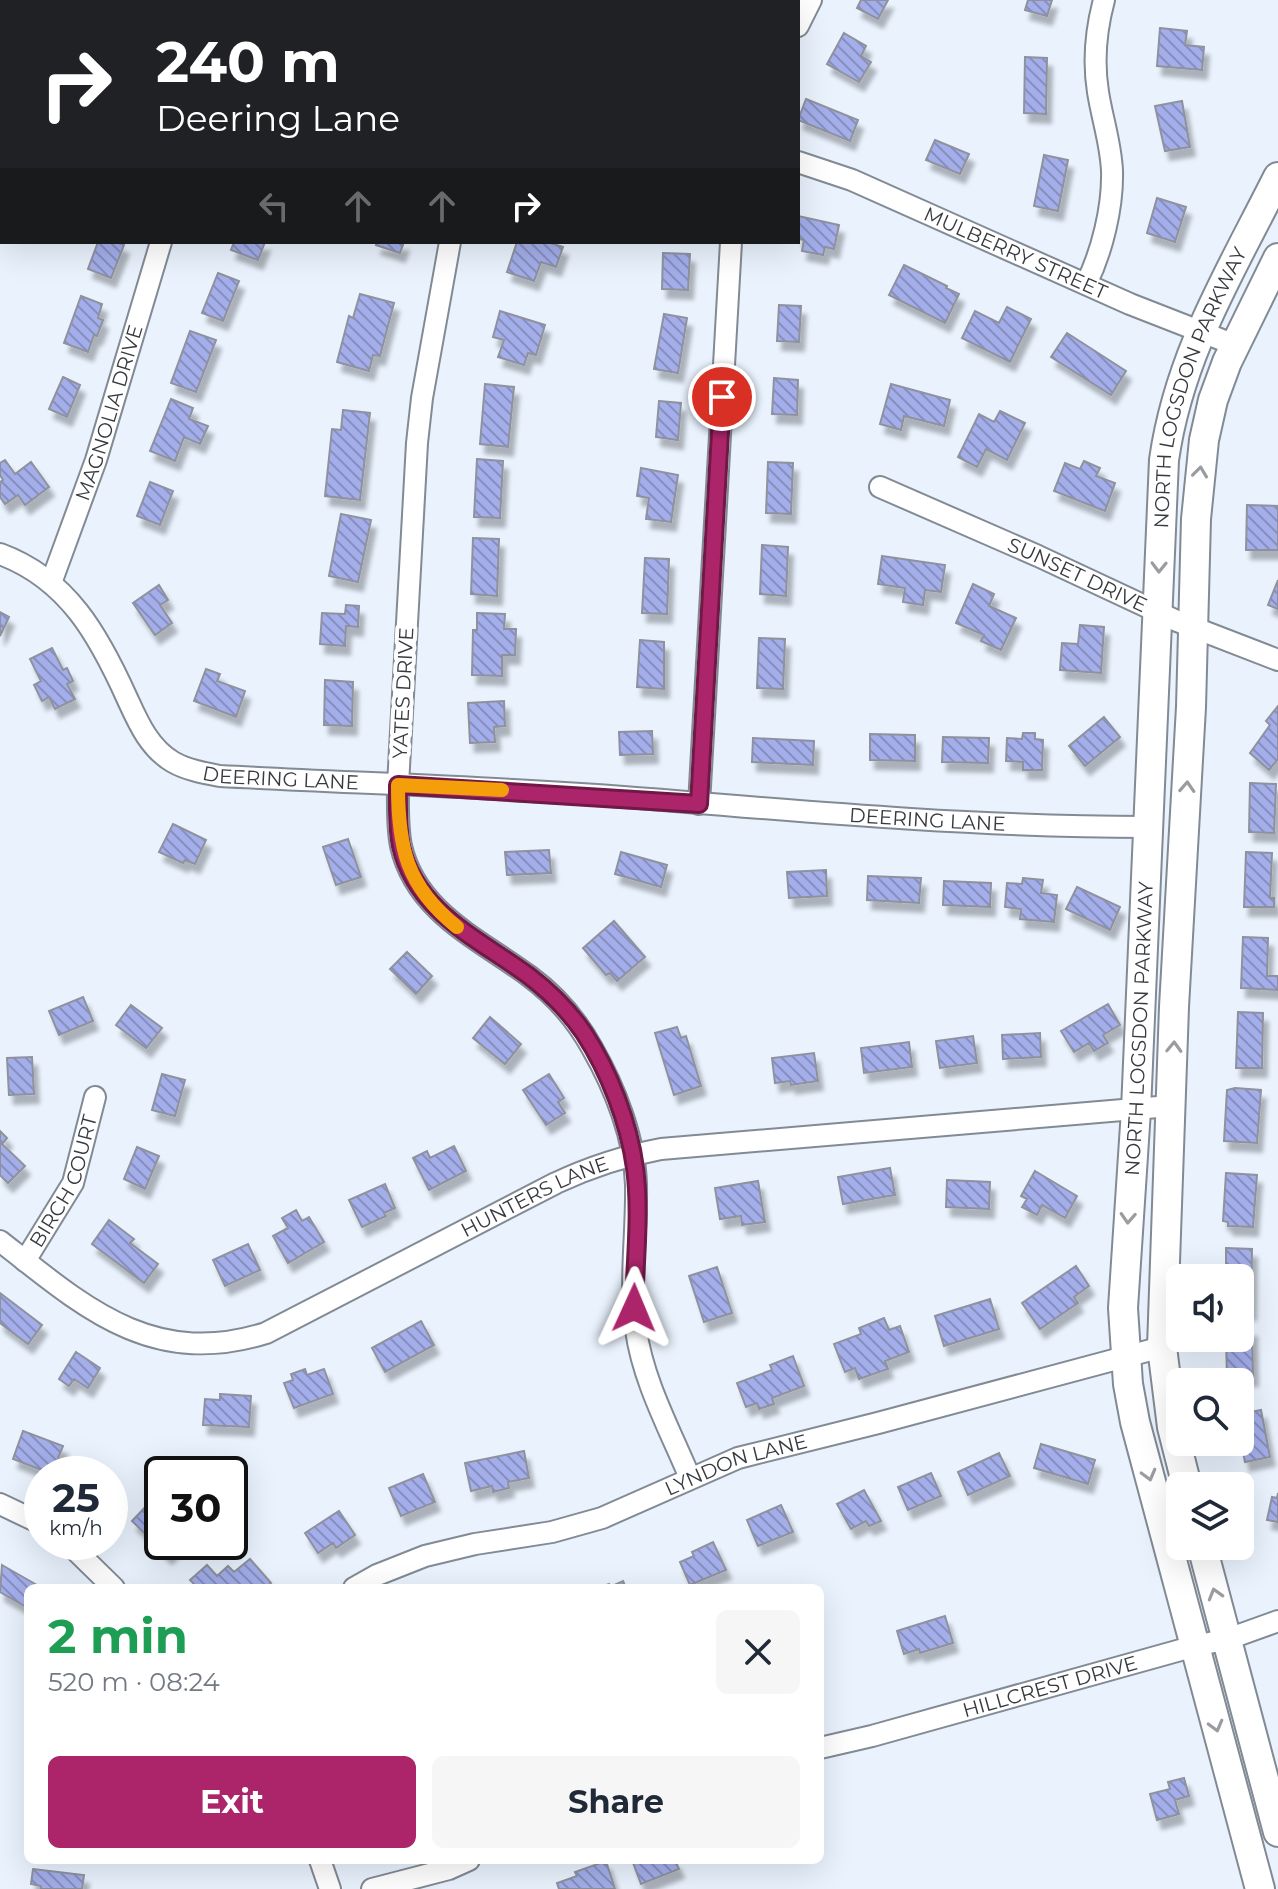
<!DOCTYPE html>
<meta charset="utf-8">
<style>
:root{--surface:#fff;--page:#f6f6f7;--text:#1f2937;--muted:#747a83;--accent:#ac256b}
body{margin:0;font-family:Montserrat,sans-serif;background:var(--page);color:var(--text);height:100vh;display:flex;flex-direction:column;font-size:30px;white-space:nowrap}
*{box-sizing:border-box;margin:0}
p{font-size:26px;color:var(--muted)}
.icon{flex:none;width:44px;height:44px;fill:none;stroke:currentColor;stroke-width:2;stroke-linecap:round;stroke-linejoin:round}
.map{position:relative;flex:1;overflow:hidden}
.panel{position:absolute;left:24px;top:1584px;width:800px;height:280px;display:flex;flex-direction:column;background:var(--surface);border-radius:12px;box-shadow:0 8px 32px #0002}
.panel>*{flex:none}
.hud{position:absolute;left:0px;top:0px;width:800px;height:244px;box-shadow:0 8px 32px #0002;background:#202124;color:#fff;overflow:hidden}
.controls{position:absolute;left:1166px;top:1264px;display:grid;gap:16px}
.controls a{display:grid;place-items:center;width:88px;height:88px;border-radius:12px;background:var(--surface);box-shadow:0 8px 32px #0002;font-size:40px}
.speed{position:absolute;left:24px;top:1456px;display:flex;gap:16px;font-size:40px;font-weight:700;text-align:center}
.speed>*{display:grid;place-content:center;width:104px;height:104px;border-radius:50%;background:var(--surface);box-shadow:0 8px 32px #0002;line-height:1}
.speed small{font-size:20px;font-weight:400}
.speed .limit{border:4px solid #111;border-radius:12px;background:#fff;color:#111}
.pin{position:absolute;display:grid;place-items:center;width:68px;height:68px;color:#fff;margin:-34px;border:4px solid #fff;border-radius:50%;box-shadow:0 2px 8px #0007}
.me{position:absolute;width:88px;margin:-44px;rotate:1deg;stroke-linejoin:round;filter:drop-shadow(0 0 6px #0008)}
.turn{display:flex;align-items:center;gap:28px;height:168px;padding:0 24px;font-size:36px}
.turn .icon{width:104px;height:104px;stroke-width:2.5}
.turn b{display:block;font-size:56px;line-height:68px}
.lanes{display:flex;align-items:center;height:76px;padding:0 24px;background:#0003;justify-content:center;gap:40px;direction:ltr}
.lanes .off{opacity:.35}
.round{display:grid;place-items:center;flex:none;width:84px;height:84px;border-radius:12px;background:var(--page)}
.headline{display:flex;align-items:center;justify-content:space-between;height:136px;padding:0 24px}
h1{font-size:48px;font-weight:700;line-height:60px;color:#1e9e55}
.button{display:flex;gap:16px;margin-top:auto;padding:16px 24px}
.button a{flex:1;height:92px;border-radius:12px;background:var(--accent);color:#fff;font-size:32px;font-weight:700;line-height:92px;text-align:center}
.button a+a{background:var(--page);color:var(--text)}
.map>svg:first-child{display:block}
.building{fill:url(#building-back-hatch);stroke:#8f929d;stroke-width:2;filter:url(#shadow)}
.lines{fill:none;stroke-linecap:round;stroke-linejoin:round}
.street-casing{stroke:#828a94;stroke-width:24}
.secondary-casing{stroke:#828a94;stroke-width:32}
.street{stroke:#fff;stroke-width:20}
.secondary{stroke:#fff;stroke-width:28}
.oneway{stroke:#9b9c9f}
.route-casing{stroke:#701846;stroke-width:20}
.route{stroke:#ac256b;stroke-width:14}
.slow{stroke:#f59e0b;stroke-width:14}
.labels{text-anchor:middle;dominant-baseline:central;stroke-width:8;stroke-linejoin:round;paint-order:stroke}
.street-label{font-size:20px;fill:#373a3f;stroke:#fefefe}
</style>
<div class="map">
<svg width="1278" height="1889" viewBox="0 0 1278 1889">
<defs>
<pattern id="building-back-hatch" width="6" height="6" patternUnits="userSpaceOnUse" patternTransform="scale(2)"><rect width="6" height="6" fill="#a3aeea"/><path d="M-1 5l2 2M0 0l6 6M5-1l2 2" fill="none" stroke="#868fbf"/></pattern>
<filter id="shadow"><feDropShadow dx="5" dy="9" stdDeviation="2" flood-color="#0004"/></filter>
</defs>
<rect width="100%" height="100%" fill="#e9f2fd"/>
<path class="building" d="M693,0H723L727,2H692Z
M861,0H888L878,19L857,8Z
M1028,0H1052L1047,16L1025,10Z
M1160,28L1187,31L1185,45L1204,47L1202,70L1157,66Z
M844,33L866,46L861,56L871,62L859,82L827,64Z
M2,50V88L0,89V51Z
M1025,57L1047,58L1046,114L1024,113Z
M806,99L858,120L850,141L798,120Z
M1182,101L1190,147L1165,151L1155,106Z
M935,140L969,154L960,174L926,160Z
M1044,155L1068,160L1058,211L1034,206Z
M1157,198L1186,207L1175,242L1147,233Z
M798,216L839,225L834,249L825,247L823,255L802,251L804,240L798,239Z
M98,242H116L124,245L111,278L88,269Z
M234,242H265L258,260L231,250Z
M377,242H404L400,253L376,245Z
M517,242H547L563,247L556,267L541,262L534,281L507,272Z
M663,253L690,254L688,290L662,289Z
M904,265L947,286L946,288L959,294L945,323L889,295Z
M218,273L239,281L223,321L202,313Z
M360,294L394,303L380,356L373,355L369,371L337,362L349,316L353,318Z
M81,296L102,304L98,318L103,320L97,336L94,335L88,352L64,343Z
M779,305L801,306L799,342L777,341Z
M1007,307L1031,319L1010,362L962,338L975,311L999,323Z
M500,311L545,325L536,355L528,353L524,365L498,357L504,340L493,337Z
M664,314L687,318L678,373L654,369Z
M190,331L216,340L196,392L171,383Z
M1067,333L1126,371L1111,395L1051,357Z
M63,377L80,385L67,417L49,409Z
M774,378L798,380L797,415L772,414Z
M485,384L514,387L508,447L480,444Z
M891,384L950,400L944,426L904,416L901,430L880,424Z
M171,399L193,408L189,419L208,426L200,444L184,437L175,461L150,451Z
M659,401L681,403L678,440L656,437Z
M343,410L370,413L360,500L325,496L332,429L341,430Z
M1000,411L1025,423L1007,460L986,449L977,467L958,457L979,414L994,422Z
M477,459L503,461L500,518L474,517Z
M5,460L15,474L31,462L49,487L25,505L18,495L5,504L0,497V482L3,480L0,475V463Z
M1084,461L1100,468L1096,476L1115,483L1105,511L1054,491L1065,463L1080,469Z
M768,462L793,463L791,514L766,513Z
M641,468L678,475L671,522L646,519L649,498L637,496Z
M150,482L173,491L160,525L137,516Z
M1247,505L1278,506V550H1246Z
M341,514L371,520L358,582L329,576Z
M473,538L499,539L497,596L471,594Z
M762,545L788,547L786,596L760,594Z
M882,556L945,565L941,592L925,590L923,605L903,602L905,588L878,584Z
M645,558L669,559L667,614L642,613Z
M1278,580V609L1268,605Z
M973,584L994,594L989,606L1016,618L1001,650L981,641L984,635L956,623Z
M159,585L168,600L160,605L172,623L155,635L133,603Z
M346,605L359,606L358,627L346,626L345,646L320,644L322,613L345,614Z
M0,612L9,617L0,636Z
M477,613L505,614L504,629H516L515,655H502V676L472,675L473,630H477Z
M1080,625L1104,627L1101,673L1060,670L1062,643L1078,644Z
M759,638L785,639L783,689L757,688Z
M640,640L664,642V689L637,687Z
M52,648L63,670L67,668L73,681L67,684L75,699L55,709L49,697L42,701L34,685L41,681L30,659Z
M206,669L220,674L217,681L245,691L236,717L194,701Z
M325,680L353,682L352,726L324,725Z
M504,701L505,726L494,727L495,742L470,743L468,703Z
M1278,706V759L1269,770L1250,753L1270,725L1266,721Z
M1104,717L1120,737L1085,766L1069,746Z
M652,731L653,754L620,755L619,732Z
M1023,733H1035V739L1043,740L1042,770H1023V762L1006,761L1007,738L1022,739Z
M870,734L915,735V761L870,760Z
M943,737L989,738L988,763L942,762Z
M753,738L814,741L813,765L752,762Z
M1250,783L1276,784L1274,833L1249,832Z
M173,824L206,840L195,864L185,860L183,863L159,852Z
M348,839L361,877L336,885L323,847Z
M549,850L551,873L507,875L505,852Z
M621,852L667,865L661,887L615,874Z
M1246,852L1272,853L1270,898H1274V907H1244Z
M826,870L827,896L789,898L787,872Z
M868,876L921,878L919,903L867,900Z
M1023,878L1043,880L1041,893L1057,895L1054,922L1020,919L1021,909L1005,907L1007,883L1022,884Z
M944,881L991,883L990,907L943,905Z
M1077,887L1120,907L1110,930L1066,909Z
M614,921L645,957L617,981L610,973L606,975L583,948Z
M1243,937L1268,938L1267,976H1278V990L1241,988Z
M407,952L432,976L416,994L390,969Z
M83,997L93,1021L59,1035L49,1011Z
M1108,1004L1120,1025L1103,1035L1108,1043L1094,1051L1089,1043L1074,1052L1061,1031Z
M131,1005L162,1028L146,1048L116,1025Z
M1238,1012L1263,1013L1262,1068H1236Z
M490,1017L521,1044L505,1064L473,1038Z
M677,1027L681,1038L686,1036L701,1086L674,1095L655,1033Z
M1040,1033L1041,1057L1003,1059L1002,1035Z
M973,1036L977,1063L940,1068L936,1041Z
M909,1042L912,1067L864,1073L861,1048Z
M814,1053L818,1081L791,1085L790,1081L775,1083L772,1058Z
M32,1057L34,1094L9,1095L7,1058Z
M162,1074L185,1080L175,1116L152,1110Z
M549,1074L564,1098L558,1102L565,1113L546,1125L523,1090Z
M1235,1088L1261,1090L1257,1143L1224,1141L1227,1090Z
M0,1131L7,1138L2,1144L25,1166L8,1183L0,1175Z
M454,1146L466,1171L429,1190L413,1158L427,1151L430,1158Z
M137,1147L159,1156L145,1189L124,1179Z
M890,1168L895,1195L843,1204L838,1177Z
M1035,1171L1077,1196L1065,1218L1042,1205L1037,1215L1022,1207L1027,1199L1021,1196Z
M1226,1173L1257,1175L1253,1227L1228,1226V1222L1223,1221Z
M947,1180L990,1182L989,1209L946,1207Z
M758,1181L765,1222L742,1225L741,1216L720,1219L715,1188Z
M385,1184L395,1208L384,1213L386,1216L362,1227L349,1200Z
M296,1210L302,1221L309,1217L324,1242L288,1263L273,1236L288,1228L282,1218Z
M109,1220L134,1239L130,1243L158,1264L144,1283L92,1244Z
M248,1244L260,1270L225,1286L213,1260Z
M1226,1248L1252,1249L1251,1311H1240V1278H1226Z
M1076,1266L1089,1286L1074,1297L1078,1303L1040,1329L1022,1303Z
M717,1267L732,1313L704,1322L689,1276Z
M0,1293L42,1325L28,1344L0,1323Z
M990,1299L999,1329L944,1346L935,1316Z
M884,1318L889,1330L900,1326L909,1352L885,1361L888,1369L859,1379L855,1368L845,1372L834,1344L861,1334L859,1328Z
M421,1321L434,1345L385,1372L372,1348Z
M1252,1328L1253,1377L1227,1378L1226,1338H1240V1329Z
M76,1352L100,1368L88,1388L74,1379L69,1386L59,1379Z
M793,1356L804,1386L772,1398L774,1404L759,1409L757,1403L746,1407L737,1383L772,1370L770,1365Z
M305,1369L307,1375L324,1369L333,1394L294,1408L284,1383L293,1380L291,1374Z
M220,1394L251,1396L249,1427L203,1425L205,1399L220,1400Z
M1261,1410L1270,1457L1245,1462L1240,1438V1414Z
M23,1431L63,1446L58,1458L76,1465L73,1474H52L13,1459Z
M1041,1444L1095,1460L1088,1484L1034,1468Z
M524,1451L529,1478L508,1482L509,1488L493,1492L492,1486L471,1491L465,1463Z
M999,1453L1010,1476L968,1495L958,1472Z
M931,1473L941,1496L908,1510L898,1487Z
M423,1474L435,1502L401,1516L389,1488Z
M864,1490L881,1521L869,1526L866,1521L851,1529L837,1504Z
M1278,1493V1522L1267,1520L1272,1497L1277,1498Z
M150,1502L162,1514V1542H180L167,1555L132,1521Z
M781,1505L793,1532L758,1546L747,1520Z
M339,1511L355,1535L336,1548L333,1543L318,1553L305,1533Z
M713,1542L726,1570L690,1585L680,1562L694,1556L692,1552Z
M250,1559L271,1583L265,1588H198L190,1580L207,1565L217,1576L228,1566L234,1572Z
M2,1565L42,1588H28V1608L0,1592Z
M623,1581L626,1588H598L609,1584L610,1587Z
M945,1616L953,1643L920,1653L919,1649L904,1654L897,1631Z
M1184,1778L1189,1796L1175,1800L1179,1814L1157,1820L1150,1794L1170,1789L1168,1782Z
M632,1860H675L679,1869L641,1884Z
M606,1861L615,1889H559L557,1883L577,1876L575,1872Z
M33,1869L84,1875L82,1889H41V1886L31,1884Z"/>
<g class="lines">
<defs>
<g id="street">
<path d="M238,2L239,0"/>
<path d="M798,26L811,0"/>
<path d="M0,135L2,134"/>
<path id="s1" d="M798,162L852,180L1130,304L1235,345"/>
<path d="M450,242L422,398L417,443L398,785C398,805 397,826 401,846C416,912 479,939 529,976C555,995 576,1019 592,1048C615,1088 635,1139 636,1185C637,1233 629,1282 636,1330C643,1381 670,1430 690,1478"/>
<path d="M1086,284C1102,252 1113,207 1112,171C1111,144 1102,118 1098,92C1093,61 1096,30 1104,0"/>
<path id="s2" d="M880,487L1038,556L1177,621L1278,660"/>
<path id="s3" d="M0,554C68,579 99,636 127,698C138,722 149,748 173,762C187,770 204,773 220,776C372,784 524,788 675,801C831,814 990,827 1147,827"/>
<path id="s4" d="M51,583L96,460L161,242"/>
<path d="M699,804L731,242"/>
<path id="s5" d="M0,1241C84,1307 152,1369 266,1333L556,1183C590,1167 624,1156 661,1149L1170,1106"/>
<path id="s6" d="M25,1261L73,1183L95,1097"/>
<path d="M0,1504L42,1524"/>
<path d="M67,1542L114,1588"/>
<path id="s7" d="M354,1588L377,1575L425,1556L475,1544L552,1532L602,1518L738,1458L878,1423L1162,1347"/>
<path id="s8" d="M820,1748L872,1736L1195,1646L1228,1639L1278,1621"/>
<path d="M320,1860L330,1889"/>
<path d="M372,1889L449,1869L469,1860"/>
</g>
<g id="secondary">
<path d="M1187,1486L1172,1427L1162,1347L1174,1007L1191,707L1196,519L1204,440L1213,400L1227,362L1278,258"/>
<path d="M1202,1546L1278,1832"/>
<path id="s9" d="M1260,1889L1135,1422L1128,1384L1123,1308L1136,1110L1164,460C1179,354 1231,271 1278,177"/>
</g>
</defs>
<use href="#street" class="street-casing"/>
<use href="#secondary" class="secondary-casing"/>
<use href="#street" class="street"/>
<use href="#secondary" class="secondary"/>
</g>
<defs><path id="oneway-chevron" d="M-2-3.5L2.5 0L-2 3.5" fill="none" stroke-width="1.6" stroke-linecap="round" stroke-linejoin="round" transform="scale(2)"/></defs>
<g class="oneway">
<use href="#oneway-chevron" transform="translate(1200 472) rotate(-83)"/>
<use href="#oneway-chevron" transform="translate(1159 567) rotate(91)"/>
<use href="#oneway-chevron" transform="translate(1187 787) rotate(-87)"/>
<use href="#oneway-chevron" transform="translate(1174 1047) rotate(-88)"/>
<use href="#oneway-chevron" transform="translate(1128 1218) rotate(93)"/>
<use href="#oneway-chevron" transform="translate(1149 1475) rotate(75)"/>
<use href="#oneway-chevron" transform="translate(1215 1594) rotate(-106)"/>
<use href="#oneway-chevron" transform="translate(1216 1726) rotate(75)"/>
</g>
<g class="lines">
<defs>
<path id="route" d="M634,1308C635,1263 641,1212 635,1168C629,1123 609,1071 584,1033C569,1011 550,992 529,976C479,939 416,912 401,846C397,826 398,805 398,785L699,804L722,397"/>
</defs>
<use href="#route" class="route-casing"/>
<use href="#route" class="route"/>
<path class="slow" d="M457,927C406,886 398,847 398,785L502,790"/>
</g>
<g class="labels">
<g class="street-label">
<text stroke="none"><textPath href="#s1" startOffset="236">MULBERRY STREET</textPath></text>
<text stroke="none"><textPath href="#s9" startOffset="1526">NORTH LOGSDON PARKWAY</textPath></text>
<text stroke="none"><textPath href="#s4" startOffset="180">MAGNOLIA DRIVE</textPath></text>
<text stroke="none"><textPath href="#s2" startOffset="216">SUNSET DRIVE</textPath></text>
<text transform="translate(403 693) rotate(-87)">YATES DRIVE</text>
<text stroke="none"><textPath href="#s3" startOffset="388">DEERING LANE</textPath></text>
<text stroke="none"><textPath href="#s3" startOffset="1036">DEERING LANE</textPath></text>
<text stroke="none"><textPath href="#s9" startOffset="878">NORTH LOGSDON PARKWAY</textPath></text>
<text stroke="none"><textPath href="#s6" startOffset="90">BIRCH COURT</textPath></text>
<text stroke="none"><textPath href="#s5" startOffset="598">HUNTERS LANE</textPath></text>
<text stroke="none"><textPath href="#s7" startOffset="404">LYNDON LANE</textPath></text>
<text stroke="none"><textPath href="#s8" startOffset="238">HILLCREST DRIVE</textPath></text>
</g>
</g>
</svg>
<div class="controls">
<a><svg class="icon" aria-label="sound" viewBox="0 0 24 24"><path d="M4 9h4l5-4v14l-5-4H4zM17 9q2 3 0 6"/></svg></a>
<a><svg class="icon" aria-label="search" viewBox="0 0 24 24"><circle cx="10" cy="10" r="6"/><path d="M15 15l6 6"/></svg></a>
<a><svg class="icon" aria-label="layers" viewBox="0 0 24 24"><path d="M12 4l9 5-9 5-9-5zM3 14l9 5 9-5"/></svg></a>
</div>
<div class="speed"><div>25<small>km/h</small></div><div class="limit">30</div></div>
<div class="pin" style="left:722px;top:397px;background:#d93025"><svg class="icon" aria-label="arrive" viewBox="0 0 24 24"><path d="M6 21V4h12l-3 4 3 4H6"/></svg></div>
<svg class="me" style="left:634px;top:1308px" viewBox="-20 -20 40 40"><path d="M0-17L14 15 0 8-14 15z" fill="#ac256b" stroke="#fff" stroke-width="4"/></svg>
<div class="hud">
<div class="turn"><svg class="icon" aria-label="right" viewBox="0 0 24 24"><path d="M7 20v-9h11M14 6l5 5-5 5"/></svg><div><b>240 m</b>Deering Lane</div></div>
<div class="lanes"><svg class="icon off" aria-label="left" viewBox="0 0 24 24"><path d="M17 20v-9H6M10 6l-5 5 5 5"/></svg><svg class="icon off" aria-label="ahead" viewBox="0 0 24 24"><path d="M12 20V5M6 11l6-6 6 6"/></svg><svg class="icon off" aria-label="ahead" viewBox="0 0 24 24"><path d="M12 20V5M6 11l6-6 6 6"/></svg><svg class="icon" aria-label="right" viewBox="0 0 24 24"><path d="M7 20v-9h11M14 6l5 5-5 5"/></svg></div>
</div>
<section class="panel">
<div class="headline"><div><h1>2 min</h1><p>520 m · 08:24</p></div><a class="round"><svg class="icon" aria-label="close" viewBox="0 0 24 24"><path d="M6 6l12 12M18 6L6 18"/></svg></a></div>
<div class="button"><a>Exit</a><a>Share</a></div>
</section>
</div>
